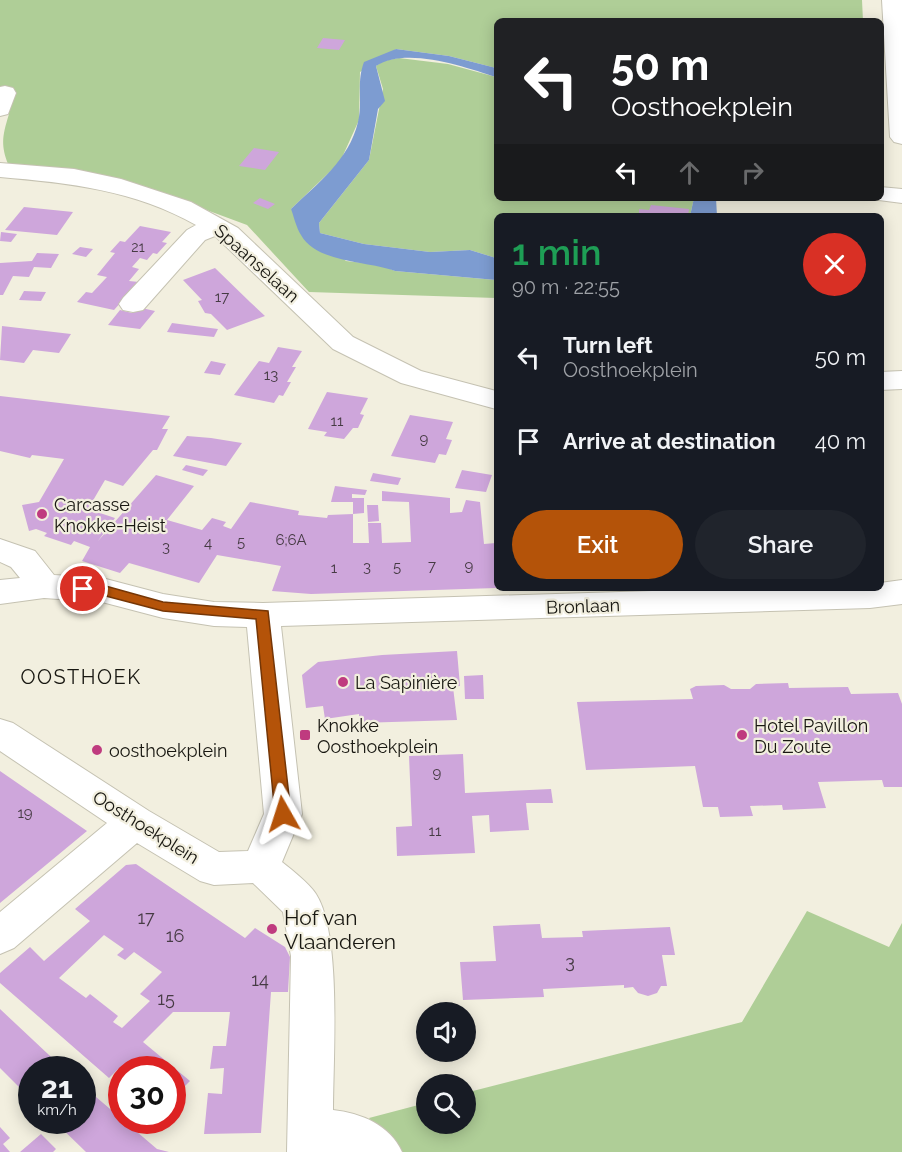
<!DOCTYPE html>
<meta charset="utf-8">
<style>
:root{--surface:#171b24;--page:#20242c;--text:#f1f3f6;--muted:#9ea1a6;--accent:#b45309}
body{margin:0;font-family:Raleway,sans-serif;background:var(--page);color:var(--text);height:100vh;display:flex;flex-direction:column;font-size:22px;white-space:nowrap}
*{box-sizing:border-box;margin:0}
p{font-size:20px;color:var(--muted)}
.icon{flex:none;width:33px;height:33px;fill:none;stroke:currentColor;stroke-width:2;stroke-linecap:round;stroke-linejoin:round}
.map{position:relative;flex:1;overflow:hidden}
.sheet{position:absolute;left:494px;top:213px;width:390px;height:378px;display:flex;flex-direction:column;background:var(--surface);border-radius:9px;box-shadow:0 3px 15px #0003}
.sheet>*{flex:none}
.hud{position:absolute;left:494px;top:18px;width:390px;height:183px;border-radius:9px;box-shadow:0 3px 15px #0003;background:#202124;color:#fff;overflow:hidden}
.controls{position:absolute;left:416px;top:1002px;display:grid;gap:12px}
.controls a{display:grid;place-items:center;width:60px;height:60px;border-radius:50%;background:var(--surface);box-shadow:0 3px 15px #0003;font-size:30px}
.speed{position:absolute;left:18px;top:1056px;display:flex;gap:12px;font-size:30px;font-weight:700;text-align:center}
.speed>*{display:grid;place-content:center;width:78px;height:78px;border-radius:50%;background:var(--surface);box-shadow:0 3px 15px #0003;line-height:1}
.speed small{font-size:15px;font-weight:400}
.speed .limit{border:9px solid #d22;background:#fff;color:#111}
.pin{position:absolute;display:grid;place-items:center;width:51px;height:51px;color:#fff;margin:-26px;border:3px solid #fff;border-radius:50%;box-shadow:0 2px 6px #0007}
.me{position:absolute;width:66px;margin:-33px;rotate:354deg;stroke-linejoin:round;filter:drop-shadow(0 0 4px #0008)}
.turn{display:flex;align-items:center;gap:21px;height:126px;padding:0 18px;font-size:27px}
.turn .icon{width:78px;height:78px;stroke-width:2.5}
.turn b{display:block;font-size:42px;line-height:51px}
.lanes{display:flex;align-items:center;height:57px;padding:0 18px;background:#0003;justify-content:center;gap:30px;direction:ltr}
.lanes .off{opacity:.35}
.round{display:grid;place-items:center;flex:none;width:63px;height:63px;border-radius:32px;background:var(--page)}
.head{display:flex;align-items:center;justify-content:space-between;height:102px;padding:0 18px}
h1{font-size:36px;font-weight:600;line-height:45px;color:#1e9e55}
.action{display:flex;gap:12px;margin-top:auto;padding:12px 18px}
.action a{flex:1;height:69px;border-radius:36px;background:var(--accent);color:#fff;font-size:24px;font-weight:600;line-height:69px;text-align:center}
.action a+a{background:var(--page);color:var(--text)}
ul{padding:0;list-style:none}
li{display:flex;align-items:center;gap:18px;height:84px;padding:0 18px}
li div{flex:1}
li b{display:block;font-size:22px}
li em{font-style:normal}
.map>svg:first-child{display:block}
.green{fill:#afce97}
.water{fill:#7d9cd1}
.building{fill:#cea6db;fill-rule:evenodd}
.lines{fill:none;stroke-linecap:round;stroke-linejoin:round}
.minor-casing{stroke:#c5c2b2;stroke-width:2}
.minor{fill:#fff;fill-rule:evenodd}
.route{fill:#b45309;stroke:#753606;stroke-width:1.5}
.poi-dot{fill:#bf3b7f;stroke:#f2efdf;stroke-width:2}
.labels{text-anchor:middle;dominant-baseline:central;stroke-width:4.5;stroke-linejoin:round;paint-order:stroke}
.far-number-label{font-size:14px;fill:#463b44}
.number-label{font-size:15px;fill:#463b44}
.street-label{font-size:18px;fill:#181711;stroke:#f2efdf}
.poi-label{font-size:18px;fill:#181711;stroke:#f2efdf;text-anchor:start}
.near-number-label{font-size:18px;fill:#463b44}
.neighbourhood-label{font-size:20px;letter-spacing:1.5px;fill:#181711;stroke:#f2efdf}
.near-poi-label{font-size:21px;fill:#181711;stroke:#f2efdf;text-anchor:start}
</style>
<div class="map">
<svg width="902" height="1152" viewBox="0 0 902 1152">
<rect width="100%" height="100%" fill="#f2efdf"/>
<path class="green" d="M0,0H862L863,21H496V68L449,56L396,49L360,72L359,120L340,162L291,209L346,261L381,265L395,271L496,280V298L309,292L247,225L131,182L97,174L8,164C0,144 3,134 9,114L0,113Z
M399,58L448,64L496,77V198H694L690,216H496V258L470,250L430,252L364,244L320,233L319,223L369,160L383,89L376,66L383,61Z
M807,911L889,947L902,923V1152H396L369,1118L426,1103V1124H465V1093L742,1022Z"/>
<path class="water" d="M396,49L449,56L496,68V77C465,67 406,46 376,66L385,101L378,109L369,160L319,223L320,233L364,244L430,252L470,250L496,258V280L395,271C369,261 316,263 301,235C296,227 294,217 291,209C318,183 349,160 358,122C363,102 356,83 364,62Z
M694,198H716L717,216H690Z"/>
<path class="building" d="M323,38L345,40L339,50L317,48Z
M254,148L279,152L265,170L239,166Z
M260,198L275,204L268,209L253,203Z
M651,205L689,209L688,216H639V209L649,210Z
M24,207L73,212L57,235L5,230Z
M140,226L171,232L162,242L167,243L157,254L153,253L147,260L140,258L132,267L139,269L129,281L139,282L114,310L77,302L86,292L92,293L107,277L97,275L115,253L110,252L120,241L125,242Z
M1,232L17,234L11,242L0,241Z
M80,247L93,249L86,257L72,254Z
M37,253L59,254L51,268L34,267L29,277L13,276L3,295H0V263L32,261Z
M215,268L250,302L265,316L227,330L211,314L205,313L198,301L202,300L183,280Z
M24,291L46,292L41,301L19,300Z
M137,307L155,311L140,329L108,325L120,310L132,313Z
M172,323L187,325L218,329L214,337L167,332Z
M2,326L71,334L59,353L33,350L24,363L0,360Z
M278,347L302,351L292,367H296L287,382H291L283,396L279,395L274,403L234,395L259,361L269,363Z
M211,361L226,364L220,375L204,373Z
M327,392L368,398L360,414L364,415L358,428H353L344,439L324,436L327,432L308,429Z
M0,396L170,416L162,429H168L157,450H153L123,486L105,480L88,509L115,518L98,541L156,475L194,486L167,520L202,530L212,518L226,522L223,526L231,529L250,502L299,511L298,515L327,518L328,515L353,514V543H369L368,523H381L382,543L411,542L409,502L382,501V491L450,498V513L462,512L466,500L480,502L484,544L496,543V588L311,594L272,591L281,566L217,555L199,583L129,563L120,573L82,561L90,547L74,541L71,545L44,536L47,533L36,529L29,531L22,505L39,502L64,459L32,455L30,458L0,451Z
M410,415L453,422L446,439L452,440L446,455L439,454L435,463L391,456Z
M187,436L211,438L242,443L226,466L173,456Z
M186,465L208,470L203,476L182,470Z
M462,470L492,475L486,492L455,488Z
M373,473L401,478L398,485L370,481Z
M335,486L367,490L365,495L352,494V498H364V513L353,514V502H331Z
M367,505H378L379,521L368,522Z
M457,651L460,686L453,687L457,720L359,723V714L325,719L323,706L306,708L302,675L318,662L382,655Z
M483,675L484,699H465L464,676Z
M788,683L789,688L848,687L851,694L898,693L902,704V787H884L882,780L818,782L826,808L783,810L782,805L750,806L753,816L720,817L718,807H703L695,766L586,770L577,702L693,699L690,689L696,686L724,685L731,689H750L756,684Z
M463,754L465,793L551,789L553,803H526L529,830L490,832L489,815L472,816L475,853L397,856L396,827L412,826L409,756Z
M0,771L87,831L0,903Z
M136,864L245,938L255,928L285,947L290,957L288,992H271L261,1133L204,1134L208,1093L222,1094L224,1068L210,1069L213,1046H226L230,1012H173L143,1042L190,1081L172,1099V1070H122V1072L118,1069L109,1078L0,983V973L30,947L44,961L90,921L75,909L126,865ZM104,935L124,949L117,955L125,960L134,952L162,972L140,994L150,1001L122,1028L113,1022L118,1016L90,994L86,998L59,978Z
M540,924L542,938L583,937L582,931L670,927L675,955H662L667,986H661L657,993L648,996L638,993L633,987L624,988V985L543,989L544,997L463,1000L460,962L496,961L493,926Z
M0,1009L65,1070H32V1100L0,1068Z
M82,1085L157,1149L169,1152H86L53,1120H82Z
M0,1127L10,1138L3,1144L10,1152H0Z
M41,1134L56,1149L53,1152H20Z"/>
<g class="lines">
<defs>
<path id="minor" d="M882,0H902V144L894,142L890,137Z
M5,86L13,88L16,93L8,114L0,116V87Z
M0,163L74,169L121,179L191,202L238,228L353,337L421,371L496,391V409L401,383L333,349L215,236L205,240L143,310L133,312L123,310L119,304L123,298L187,230L196,225C134,190 70,183 0,177Z
M880,187L902,189V203L871,199L880,198Z
M902,371V389L880,390V372Z
M0,539L35,551L54,575L102,578L163,594L214,602L263,603L748,588H880V583L902,580V604L870,608L281,626L302,814L282,862C293,871 308,882 316,894C342,934 333,1059 333,1110C361,1113 390,1125 402,1152H287L291,956L283,912L253,883L214,885L200,881L137,843L14,948L0,954V912L107,823L0,751V719L13,723L149,811L219,852L248,851L264,814L247,627L214,626L163,618L102,602L44,598L0,604V580L20,578L11,567L0,562Z"/>
</defs>
<use href="#minor" class="minor-casing"/>
<use href="#minor" class="minor"/>
</g>
<path class="route" d="M83,584L102,585L163,602L268,611L291,814L289,819L283,820L275,814L256,619L163,611L102,595L78,592L76,589Z"/>
<g class="poi-dot">
<circle cx="42" cy="514" r="6"/>
<circle cx="343" cy="682" r="6"/>
<rect x="299" y="729" width="12" height="12" rx="3"/>
<circle cx="742" cy="735" r="6"/>
<circle cx="97" cy="750" r="6"/>
<circle cx="272" cy="929" r="6"/>
</g>
<g class="labels">
<g class="far-number-label">
<text x="138" y="247">21</text>
</g>
<g class="number-label">
<text x="222" y="297">17</text>
<text x="271" y="375">13</text>
<text x="337" y="421">11</text>
<text x="424" y="439">9</text>
<text x="291" y="540">6;6A</text>
<text x="241" y="542">5</text>
<text x="208" y="543">4</text>
<text x="166" y="547">3</text>
<text x="432" y="566">7</text>
<text x="469" y="566">9</text>
<text x="367" y="567">3</text>
<text x="397" y="567">5</text>
<text x="334" y="568">1</text>
<text x="437" y="773">9</text>
<text x="25" y="813">19</text>
<text x="435" y="831">11</text>
</g>
<g class="street-label">
<text transform="translate(257 263) rotate(42)">Spaanselaan</text>
<text transform="translate(583 606) rotate(-2)">Bronlaan</text>
<text transform="translate(146 827) rotate(32)">Oosthoekplein</text>
</g>
<g class="poi-label">
<text x="54" y="504">Carcasse<tspan x="54" dy="21">Knokke-Heist</tspan></text>
<text x="355" y="682">La Sapinière</text>
<text x="317" y="725">Knokke<tspan x="317" dy="21">Oosthoekplein</tspan></text>
<text x="754" y="725">Hotel Pavillon<tspan x="754" dy="21">Du Zoute</tspan></text>
<text x="109" y="750">oosthoekplein</text>
</g>
<g class="near-number-label">
<text x="146" y="917">17</text>
<text x="175" y="935">16</text>
<text x="570" y="961">3</text>
<text x="260" y="979">14</text>
<text x="166" y="998">15</text>
</g>
<g class="neighbourhood-label">
<text x="81" y="677">OOSTHOEK</text>
</g>
<g class="near-poi-label">
<text x="284" y="917">Hof van<tspan x="284" dy="24">Vlaanderen</tspan></text>
</g>
</g>
</svg>
<div class="controls">
<a><svg class="icon" aria-label="sound" viewBox="0 0 24 24"><path d="M4 9h4l5-4v14l-5-4H4zM17 9q2 3 0 6"/></svg></a>
<a><svg class="icon" aria-label="search" viewBox="0 0 24 24"><circle cx="10" cy="10" r="6"/><path d="M15 15l6 6"/></svg></a>
</div>
<div class="speed"><div>21<small>km/h</small></div><div class="limit">30</div></div>
<div class="pin" style="left:83px;top:589px;background:#d93025"><svg class="icon" aria-label="arrive" viewBox="0 0 24 24"><path d="M6 21V4h12l-3 4 3 4H6"/></svg></div>
<svg class="me" style="left:283px;top:814px" viewBox="-20 -20 40 40"><path d="M0-17L14 15 0 8-14 15z" fill="#b45309" stroke="#fff" stroke-width="4"/></svg>
<div class="hud">
<div class="turn"><svg class="icon" aria-label="left" viewBox="0 0 24 24"><path d="M17 20v-9H6M10 6l-5 5 5 5"/></svg><div><b>50 m</b>Oosthoekplein</div></div>
<div class="lanes"><svg class="icon" aria-label="left" viewBox="0 0 24 24"><path d="M17 20v-9H6M10 6l-5 5 5 5"/></svg><svg class="icon off" aria-label="ahead" viewBox="0 0 24 24"><path d="M12 20V5M6 11l6-6 6 6"/></svg><svg class="icon off" aria-label="right" viewBox="0 0 24 24"><path d="M7 20v-9h11M14 6l5 5-5 5"/></svg></div>
</div>
<section class="sheet">
<div class="head"><div><h1>1 min</h1><p>90 m · 22:55</p></div><a class="round" style="background:#d93025;color:#fff"><svg class="icon" aria-label="close" viewBox="0 0 24 24"><path d="M6 6l12 12M18 6L6 18"/></svg></a></div>
<ul>
<li><svg class="icon" aria-label="left" viewBox="0 0 24 24"><path d="M17 20v-9H6M10 6l-5 5 5 5"/></svg><div><b>Turn left</b><p>Oosthoekplein</p></div><em>50 m</em></li>
<li><svg class="icon" aria-label="arrive" viewBox="0 0 24 24"><path d="M6 21V4h12l-3 4 3 4H6"/></svg><div><b>Arrive at destination</b></div><em>40 m</em></li>
</ul>
<div class="action"><a>Exit</a><a>Share</a></div>
</section>
</div>
